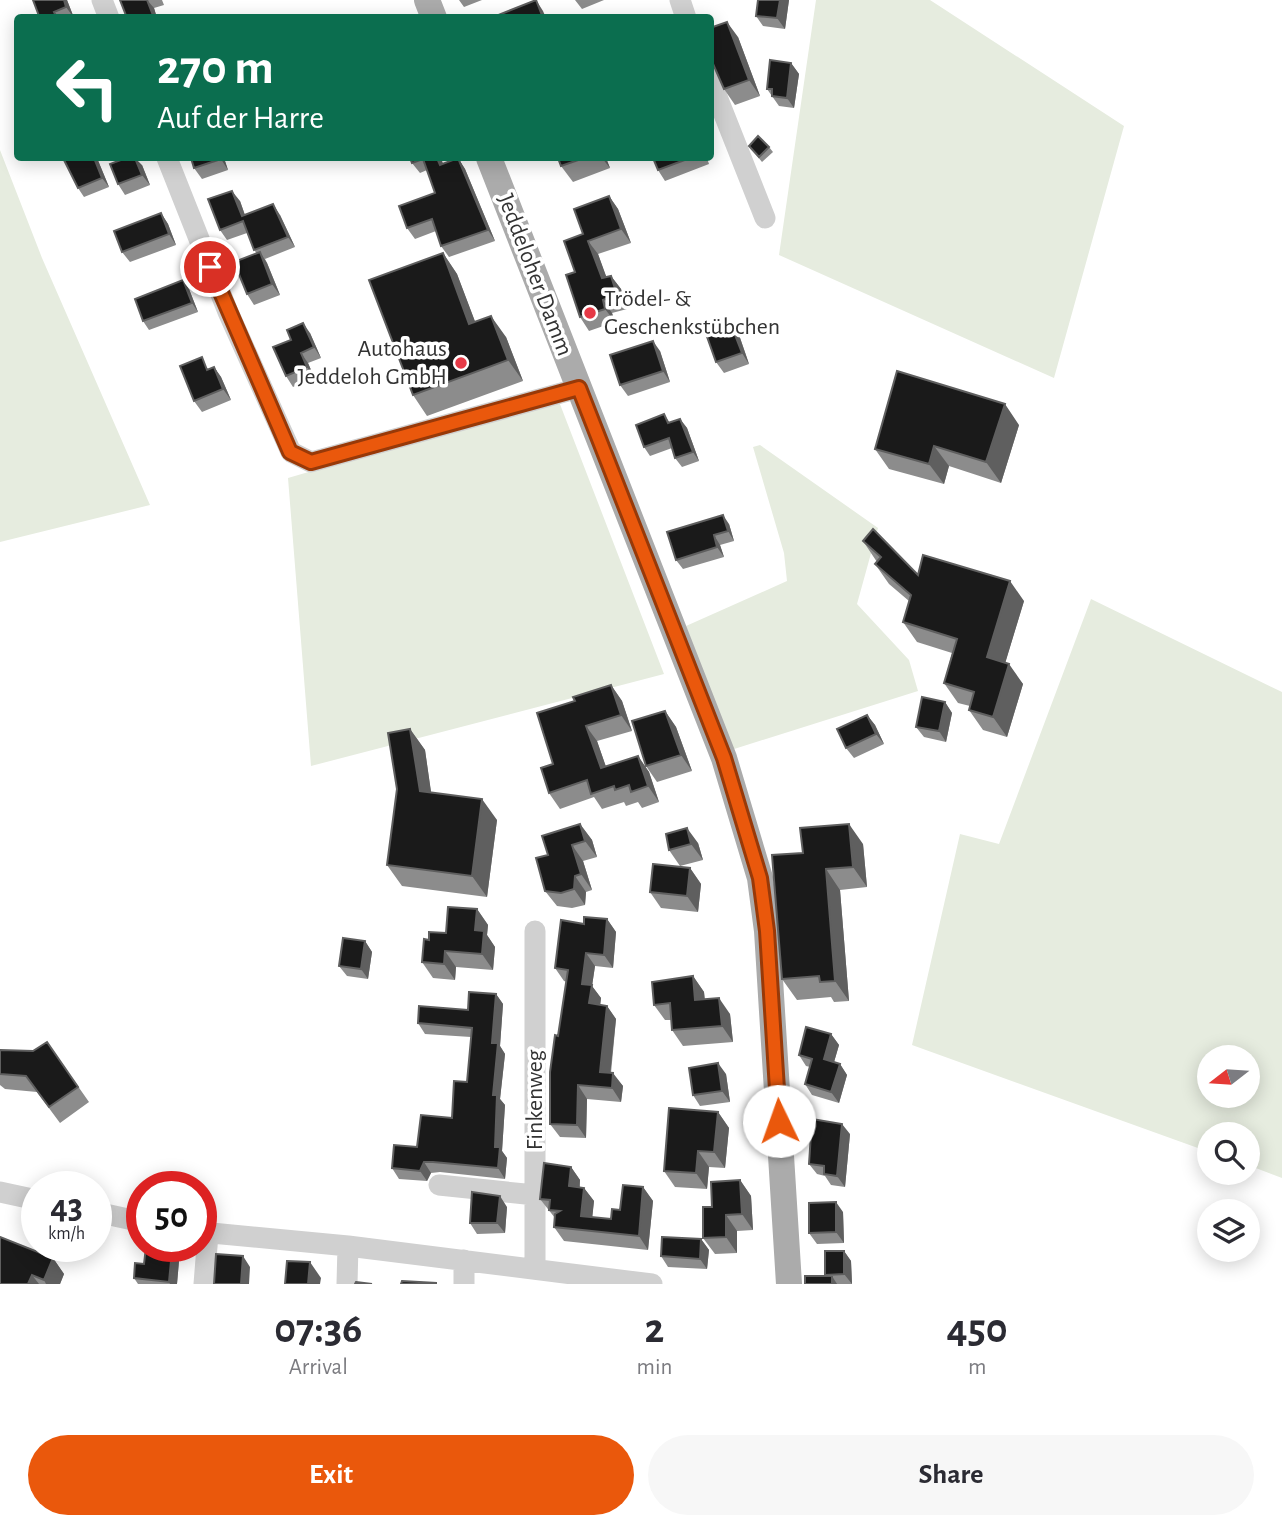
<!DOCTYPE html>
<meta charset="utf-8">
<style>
:root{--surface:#fff;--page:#f7f7f7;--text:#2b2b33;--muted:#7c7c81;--accent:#ea580c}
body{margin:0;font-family:"Alegreya Sans",sans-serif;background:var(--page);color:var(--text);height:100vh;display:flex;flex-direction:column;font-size:26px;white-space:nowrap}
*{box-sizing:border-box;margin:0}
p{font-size:23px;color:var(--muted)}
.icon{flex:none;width:38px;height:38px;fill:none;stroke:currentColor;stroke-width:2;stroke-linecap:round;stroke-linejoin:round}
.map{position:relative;height:1284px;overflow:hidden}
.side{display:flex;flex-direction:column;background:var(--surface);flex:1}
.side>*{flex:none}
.banner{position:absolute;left:14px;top:14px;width:700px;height:147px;border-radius:7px;box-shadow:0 4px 18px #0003;background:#0b6e4f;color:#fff;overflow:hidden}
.needle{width:46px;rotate:253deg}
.tools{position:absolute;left:1197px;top:1045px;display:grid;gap:14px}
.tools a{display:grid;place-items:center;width:63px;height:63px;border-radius:50%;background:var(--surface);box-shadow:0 4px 18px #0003;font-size:35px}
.speed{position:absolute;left:21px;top:1171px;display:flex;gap:14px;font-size:35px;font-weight:700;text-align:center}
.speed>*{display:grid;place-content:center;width:91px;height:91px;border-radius:50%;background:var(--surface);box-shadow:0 4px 18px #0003;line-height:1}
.speed small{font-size:18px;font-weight:400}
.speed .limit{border:10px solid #d22;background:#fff;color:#111}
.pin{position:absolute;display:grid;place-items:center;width:60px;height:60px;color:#fff;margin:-30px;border:4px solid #fff;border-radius:50%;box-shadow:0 2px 7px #0007}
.me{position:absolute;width:77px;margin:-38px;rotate:357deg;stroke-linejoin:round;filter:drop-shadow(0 0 5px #0008)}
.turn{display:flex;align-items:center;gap:24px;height:147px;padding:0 28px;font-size:32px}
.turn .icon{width:91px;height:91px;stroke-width:2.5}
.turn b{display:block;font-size:49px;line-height:60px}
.eta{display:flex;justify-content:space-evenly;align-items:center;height:119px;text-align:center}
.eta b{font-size:42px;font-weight:700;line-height:49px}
.button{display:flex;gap:14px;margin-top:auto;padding:14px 28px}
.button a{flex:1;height:80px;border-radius:42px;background:var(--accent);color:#fff;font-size:28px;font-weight:700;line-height:80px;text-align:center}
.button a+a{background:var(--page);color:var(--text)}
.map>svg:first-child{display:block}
.green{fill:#e6ecdf;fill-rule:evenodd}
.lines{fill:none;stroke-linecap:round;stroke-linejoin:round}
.minor{stroke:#d0d0d0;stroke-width:21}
.major{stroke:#ababab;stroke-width:26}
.wall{fill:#8c8c8c}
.shaded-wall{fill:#5f5f5f}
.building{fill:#1a1a1a;stroke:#5f5f5f;stroke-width:2}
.route-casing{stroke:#983908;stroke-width:18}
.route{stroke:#ea580c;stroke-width:12}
.poi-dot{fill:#e63946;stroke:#fff;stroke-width:2.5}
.labels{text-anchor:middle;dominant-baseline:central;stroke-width:7;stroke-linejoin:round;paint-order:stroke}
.street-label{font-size:24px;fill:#333;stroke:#fff}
.poi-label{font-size:24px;fill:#333;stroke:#fff;text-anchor:start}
</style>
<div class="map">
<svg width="1282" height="1284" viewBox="0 0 1282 1284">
<rect width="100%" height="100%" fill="#fff"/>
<path class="green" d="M816,0H930L1124,126L1054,378L779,255Z
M0,150L42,258L150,505L0,542Z
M558,399L664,674L311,766L288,478Z
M760,445L878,528L857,604L909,660L918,691L731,750L686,626L787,581L784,553L753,447Z
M1091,599L1282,692V1178L1248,1165V1134H1209V1152L912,1045L960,834L999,844ZM1248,1057V1096H1209V1057Z"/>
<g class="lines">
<path class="minor" d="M102,0L109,18
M680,0L686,18
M710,79L765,218
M167,158L228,312L291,452L311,462L579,388
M439,1185L535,1195
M0,1192L37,1200
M96,1212L142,1222
M201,1232L348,1246L652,1284
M464,1260V1284
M535,1269V931
M204,1284L208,1234
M347,1284L348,1246"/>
<path class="major" d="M427,0L434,18
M489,158L724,758L760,878L767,931L789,1284"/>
</g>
<path class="wall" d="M67,0L74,18H36Z
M120,0H162L164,5L154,8L157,18H127Z
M459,0H482L464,7Z
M575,0H604L582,9Z
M758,0H789L785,29L763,26L756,16Z
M738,37L760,96L735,105L724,89Z
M791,63L799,74L794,108L779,106L767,89Z
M749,146L769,147L773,152L762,162Z
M63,158H97L109,187L84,197L78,188Z
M224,158L228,170L202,179L194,168Z
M410,158H441L443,164L458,158L465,169L495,241L449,257L441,246L436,231L415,239L407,228L435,193L427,170L420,173L412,163Z
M558,158H606L610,168L573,182L561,166Z
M653,158H707L709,164L665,181L658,170Z
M142,165L150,185L125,195L118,184Z
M609,196L618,209L631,243L598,254L606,277L611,276L621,289L627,309L612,313L615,322L589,331L580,317L575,272L583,234Z
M240,201L245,215H280L295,247L265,259L267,263L280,295L254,305L247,294L256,253L247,233L227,240L220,230Z
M161,213L168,224L176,245L130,262L122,252Z
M443,253L457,274L475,322L506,337L523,381L427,416L413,395Z
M189,289L198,312L149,330L143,321Z
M730,322L738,332L749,364L724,373L716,362Z
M310,333L321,358L308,363L314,377L293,387L286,376Z
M660,351L670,382L628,396L620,385Z
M214,367L221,377L231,400L202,412L194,401L209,369Z
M664,414L670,423L680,419L687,428L699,461L682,467L675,458L672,448L650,456L644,447Z
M1019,425L1001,483L949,466L944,484L889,469L875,449Z
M729,524L734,541L720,545L724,557L683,569L676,560Z
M863,541L918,575L1024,601L1005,663L1023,684L1007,737L983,730L969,710L970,706L958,703L944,683L952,653L917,642L903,622L909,601L889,584L875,564L877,562Z
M611,685L622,701L632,731L597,741L606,767L638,756L649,772L659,802L642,808L638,802L626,806L624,802L602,809L594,797L560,809L549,793L553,764L575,701Z
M945,702L952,713L946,742L924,737L916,727Z
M665,711L676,727L692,771L657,782L646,766Z
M867,715L875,725L884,744L854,758L846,748Z
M410,729L425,750L431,793L497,820L487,897L402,886L387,865Z
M580,824L592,840L597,857L583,861L592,890L586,892L585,905L572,908L557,906L545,891L548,855Z
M666,834L698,843L703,860L680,866L669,850Z
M863,844L867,887L840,890L849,1001L834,1002L831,997L797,1000L782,979L803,853Z
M690,868L701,884L698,912L661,908L650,892Z
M477,909L488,925L487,935L495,947L493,970L456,967L455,980L433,978L422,962L429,940L446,933Z
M607,919L616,932L613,968L595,966L592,986L601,998L600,1005L607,1006L616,1019L611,1073L623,1086L621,1102L587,1099L586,1138L560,1137L550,1124L558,1036L567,982L564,981L555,968L584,924Z
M365,941L372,952L368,979L347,976L339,966Z
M693,976L704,992L705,1000L730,1014L733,1042L683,1046L672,1030L671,1020H665L654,1005Z
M496,994L503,1004L500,1046L505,1054L500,1099L505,1105L502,1151L507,1158L505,1179L440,1172L431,1173L427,1181L399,1179L392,1168L452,1118L467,1082L471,1037L425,1034L418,1023L468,1010Z
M831,1034L839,1045L834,1062L840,1064L847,1075L839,1103L812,1095L805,1084L810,1067L806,1066L799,1055Z
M47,1042L89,1102L60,1123L37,1092L5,1089L0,1085V1050L33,1051Z
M726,1074L730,1102L700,1106L693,1095Z
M718,1112L729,1128L725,1168L709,1167L707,1189L675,1187L664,1171Z
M850,1134L845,1187L831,1185L825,1176L817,1174L809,1164Z
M571,1167L580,1180V1187L584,1188L594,1201L592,1217L611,1219L643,1187L653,1201L648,1250L564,1241L554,1227L555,1218L540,1199Z
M740,1180L751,1196L753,1230L737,1231V1253L715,1254L703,1238L712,1207Z
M507,1207L505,1233L477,1234L470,1223Z
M843,1212L844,1243L817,1244L809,1233Z
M701,1239L709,1250L707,1269L668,1267L661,1256Z
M172,1250L179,1261L177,1284H138L134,1278L144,1264Z
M844,1251L851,1261L852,1284H805L826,1276L825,1275Z
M53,1258L64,1274L60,1284H0Z"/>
<path class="shaded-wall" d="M64,0H67L74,18L66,7Z
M147,0L154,8L157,18H154Z
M536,0L543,11L546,18H543Z
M780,0H789L785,29L777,18Z
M727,22L738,37L760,96L749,80Z
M791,63L799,74L794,108L787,98Z
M94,158H97L109,187L102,178Z
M135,158L142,165L150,185L142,175Z
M220,158H224L228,170L221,159Z
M437,158H441L447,176L440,165Z
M458,158L465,169L495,241L488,230Z
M602,158H606L610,168Z
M232,191L240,201L249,227L242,216Z
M609,196L618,209L631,243L621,229Z
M273,204L280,215L295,247L288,237Z
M161,213L168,224L176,245L169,234Z
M588,241L598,254L612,292L602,278Z
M260,252L267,263L280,295L272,284Z
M443,253L457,274L484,345L469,324Z
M611,276L621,289L627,309L617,295Z
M183,280L189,289L198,312L192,303Z
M603,300L612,313L615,322L605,309Z
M491,316L506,337L523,381L508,360Z
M730,322L738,332L749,364L742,353Z
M303,323L310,333L321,358L314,347Z
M653,341L660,351L670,382L663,371Z
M301,353L308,363L314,377L307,367Z
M214,367L221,377L231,400L223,389Z
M1005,404L1019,425L1001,483L986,462Z
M680,419L687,428L699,461L693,452Z
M934,446L949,466L944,484L929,464Z
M723,515L729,524L734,541L728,531Z
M714,535L720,545L724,557L717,547Z
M1010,581L1024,601L1001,677L987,657Z
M1009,664L1023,684L1007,737L993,717Z
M611,685L622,701L632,731L621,715Z
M945,702L952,713L946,742L939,731Z
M665,711L676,727L692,771L681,755Z
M867,715L875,725L884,744L876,734Z
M586,726L597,741L612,784L601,768Z
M410,729L425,750L434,812L420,791Z
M638,756L649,772L659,802L648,786Z
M482,799L497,820L487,897L472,876Z
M580,824L592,840L597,857L585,841Z
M849,824L863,844L867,887L853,867Z
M687,828L698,843L703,860L691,844Z
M572,845L583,861L592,890L581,874Z
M690,868L701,884L698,912L687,896Z
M826,869L840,890L849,1001L835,981Z
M575,876L586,892L585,905L574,889Z
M477,909L488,925L487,935L495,947L493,970L482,954L475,930Z
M607,919L616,932L613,968L604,955Z
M365,941L372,952L368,979L361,969Z
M445,951L456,967L455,980L444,964Z
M586,953L595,966L592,986L601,998L599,1016L589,1003L582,984Z
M693,976L704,992L706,1016L695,1000Z
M496,994L503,1004L500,1046L505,1054L500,1099L505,1105L502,1151L507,1158L505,1179L498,1168L495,1147L493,1095L492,1043Z
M719,998L730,1014L733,1042L722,1026Z
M607,1006L616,1019L609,1085L600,1072Z
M831,1034L839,1045L832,1069L824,1059Z
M718,1063L726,1074L730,1102L722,1091Z
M840,1064L847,1075L839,1103L831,1092Z
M613,1073L623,1086L621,1102L612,1088Z
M578,1085L587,1099L586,1138L577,1125Z
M718,1112L729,1128L725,1168L714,1152Z
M842,1124L850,1134L845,1187L837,1176Z
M698,1151L709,1167L707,1189L696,1173Z
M424,1162L431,1173L427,1181L420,1171Z
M571,1167L580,1180L578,1200L569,1186Z
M740,1180L751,1196L753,1230L742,1214Z
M643,1187L653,1201L648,1250L639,1236Z
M584,1188L594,1201L591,1230L581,1216Z
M500,1196L507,1207L505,1233L497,1223Z
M836,1202L843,1212L844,1243L836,1232Z
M726,1215L737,1231V1253L726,1237Z
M701,1239L709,1250L707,1269L700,1259Z
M172,1250L179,1261L177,1284H170L169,1282Z
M844,1251L851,1261L852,1284L844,1274Z
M243,1256L250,1267L249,1284H241Z
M53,1258L64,1274L60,1284H46L44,1280Z
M310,1262L321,1278L320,1284H308Z
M32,1275L39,1284H28Z
M832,1276L837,1284H832Z"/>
<path class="building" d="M33,0H64L66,7L54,12L57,18H36L39,16Z
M120,0H147L154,18H127Z
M536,0L543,18H496V16Z
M758,0H780L777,18L756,16Z
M727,22L749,80L724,89L710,57V28Z
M770,60L791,63L787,98L772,96V89H767Z
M758,136L769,147L759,157L749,146Z
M63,158H94L102,178L78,188Z
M126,158H135L142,175L118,184L110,164Z
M191,158H220L221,159L194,168Z
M410,158H437L440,165L458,158L488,230L441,246L432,219L407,228L399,206L435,193L423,159L412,163Z
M558,158H584L561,166Z
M653,158H690L658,170Z
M232,191L242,216L273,204L288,237L254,250L243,221L220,230L208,199Z
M609,196L621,229L588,241L602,278L611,276L617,295L603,300L605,309L580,317L566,275L575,272L564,241L583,234L574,209Z
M161,213L169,234L122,252L114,231Z
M260,252L272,284L247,294L234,262Z
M443,253L469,324L491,316L508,360L413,395L369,280Z
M183,280L192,303L143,321L135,299Z
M730,322L742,353L716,362L705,331Z
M303,323L314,347L301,353L307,367L286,376L273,347L291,340L287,330Z
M653,341L663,371L620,385L610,355Z
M202,357L207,370L214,367L223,389L194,401L180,366Z
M897,371L1005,404L986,462L934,446L929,464L875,449Z
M664,414L668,423L680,419L693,452L675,458L669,438L644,447L636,425Z
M723,515L728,531L714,535L717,547L676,560L667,532Z
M873,529L918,575L923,555L1010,581L987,657L1009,664L993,717L969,710L974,692L944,683L957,639L903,622L911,595L875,564L881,557L863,541Z
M611,685L621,715L586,726L601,768L638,756L648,786L631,792L629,785L615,790L614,786L591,794L587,780L549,793L541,768L553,764L537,713L575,701L573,697Z
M922,697L945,702L939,731L916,727Z
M665,711L681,755L646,766L632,721Z
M867,715L876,734L846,748L837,729Z
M410,729L420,791L482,799L472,876L387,865L397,789L388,733Z
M580,824L585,841L572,845L581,874L575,876L574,889L561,893L545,891L536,858L548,855L542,836Z
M849,824L853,867L826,869L835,981L820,982L819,976L782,979L772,855L803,853L800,828Z
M687,828L691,844L669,850L666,834Z
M653,864L690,868L687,896L650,892Z
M448,907L477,909L475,930L484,931L482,954L445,951L444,964L422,962L424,939L429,940V932L446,933Z
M584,917L607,919L604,955L586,953L582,984L592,985L589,1003L607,1006L600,1072L613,1073L612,1088L578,1085L577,1125L550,1124V1072L555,1035L558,1036L568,970L555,968L561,920L584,924Z
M343,938L365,941L361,969L339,966Z
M693,976L695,1000L719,998L722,1026L672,1030L670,1003L654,1005L652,982Z
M469,992L496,994L492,1043H498L493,1095H497L495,1147H500L498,1168L433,1162H424L420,1171L392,1168L394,1145L417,1147L421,1115L452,1118L454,1081L467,1082L472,1028L418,1023L419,1006L468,1010Z
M806,1027L831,1034L824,1059L840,1064L831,1092L805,1084L812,1059L799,1055Z
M47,1042L78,1087L49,1107L26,1076L0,1074V1050L33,1051Z
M718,1063L722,1091L693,1095L689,1068Z
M669,1108L718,1112L714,1152L698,1151L696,1173L664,1171Z
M812,1119L842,1124L837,1176L824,1174V1166L809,1164Z
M544,1163L571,1167L569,1186L584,1188L581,1216L611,1219L612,1209L620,1210L623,1185L643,1187L639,1236L554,1227L555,1214L560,1211L549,1210L550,1200L540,1199Z
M740,1180L742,1214L726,1215V1237L703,1238V1207H712L711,1182Z
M472,1192L500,1196L497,1223H470Z
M836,1202V1232L809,1233V1203Z
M0,1237L53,1258L44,1280L32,1275L28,1284H0Z
M662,1237L701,1239L700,1259L661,1256Z
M146,1247L172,1250L169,1282L134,1278L135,1263L144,1264Z
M825,1251H844V1274L825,1275Z
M216,1254L243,1256L241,1284H214Z
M287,1261L310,1262L308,1284H285Z
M805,1276H832V1284H805Z
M402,1281L436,1283V1284H401Z
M356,1282L372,1284H355Z"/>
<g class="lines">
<defs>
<path id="route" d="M210,267L290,452L311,462L579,388L724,758L760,878L767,931L779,1121"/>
</defs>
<use href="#route" class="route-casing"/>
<use href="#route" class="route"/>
</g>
<g class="poi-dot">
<circle cx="590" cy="313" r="7"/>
<circle cx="461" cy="363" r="7"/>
</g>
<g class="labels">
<g class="street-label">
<text transform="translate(535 275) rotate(69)">Jeddeloher Damm</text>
<text transform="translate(535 1100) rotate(-90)">Finkenweg</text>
</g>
<g class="poi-label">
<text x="604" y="299">Trödel- &amp;<tspan x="604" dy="28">Geschenkstübchen</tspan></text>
<text x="447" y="349" text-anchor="end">Autohaus<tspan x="447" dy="28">Jeddeloh GmbH</tspan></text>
</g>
</g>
</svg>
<div class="tools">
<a><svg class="needle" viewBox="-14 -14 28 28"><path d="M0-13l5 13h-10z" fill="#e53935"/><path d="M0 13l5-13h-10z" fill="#7c7c81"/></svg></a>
<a><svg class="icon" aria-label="search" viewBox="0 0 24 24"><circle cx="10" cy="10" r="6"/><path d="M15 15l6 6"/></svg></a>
<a><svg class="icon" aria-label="layers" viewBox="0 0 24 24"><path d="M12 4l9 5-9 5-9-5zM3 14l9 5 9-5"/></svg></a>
</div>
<div class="speed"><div>43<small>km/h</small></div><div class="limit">50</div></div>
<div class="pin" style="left:210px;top:267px;background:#d93025"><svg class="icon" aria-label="arrive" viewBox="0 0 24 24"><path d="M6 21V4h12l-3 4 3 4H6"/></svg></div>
<svg class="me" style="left:779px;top:1121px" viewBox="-20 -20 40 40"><circle r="19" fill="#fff"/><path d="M0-13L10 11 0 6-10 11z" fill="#ea580c"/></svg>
<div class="banner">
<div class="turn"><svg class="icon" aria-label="left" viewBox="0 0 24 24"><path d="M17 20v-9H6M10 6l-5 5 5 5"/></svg><div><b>270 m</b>Auf der Harre</div></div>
</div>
</div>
<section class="side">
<div class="eta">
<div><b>07:36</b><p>Arrival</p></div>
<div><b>2</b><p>min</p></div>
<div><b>450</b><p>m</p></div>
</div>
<div class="button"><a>Exit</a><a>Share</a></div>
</section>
